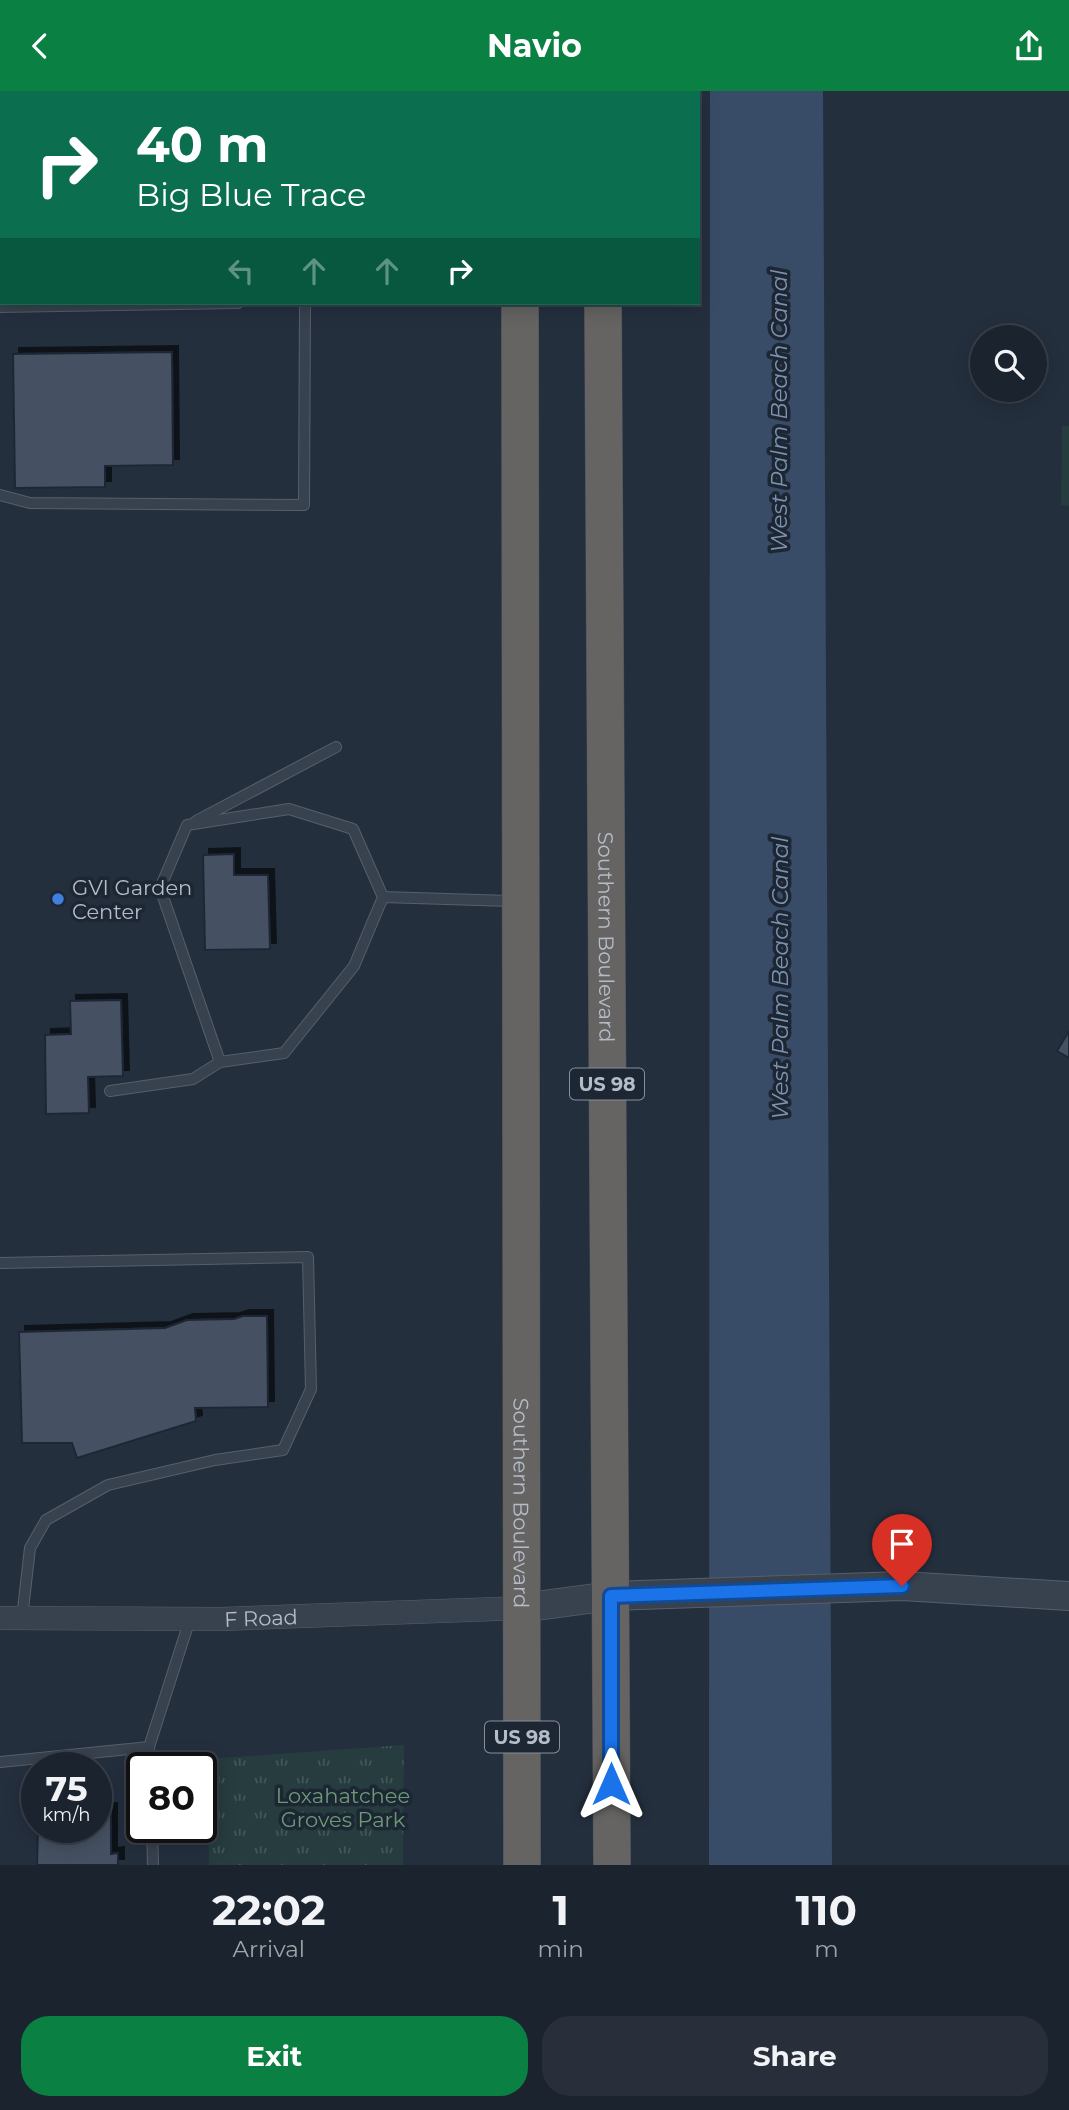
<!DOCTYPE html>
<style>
:root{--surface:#1b232e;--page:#282f3a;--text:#f1f3f6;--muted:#a0a4aa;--line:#39404a;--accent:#0b8043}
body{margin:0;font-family:Montserrat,sans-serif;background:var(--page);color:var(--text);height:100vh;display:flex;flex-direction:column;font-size:26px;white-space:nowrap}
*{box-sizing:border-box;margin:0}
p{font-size:23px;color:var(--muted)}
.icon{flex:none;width:38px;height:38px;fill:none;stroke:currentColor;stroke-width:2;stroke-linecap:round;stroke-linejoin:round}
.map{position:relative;height:1774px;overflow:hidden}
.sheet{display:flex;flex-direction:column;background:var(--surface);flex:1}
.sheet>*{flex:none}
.guide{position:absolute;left:0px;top:0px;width:700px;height:214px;box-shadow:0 4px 18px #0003,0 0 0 2px var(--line);background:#0b6e4f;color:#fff;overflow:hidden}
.controls{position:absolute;left:970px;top:234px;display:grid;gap:14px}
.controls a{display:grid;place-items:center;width:77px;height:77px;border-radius:50%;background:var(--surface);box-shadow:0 4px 18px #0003,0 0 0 2px var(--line);font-size:35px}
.speed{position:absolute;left:21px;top:1661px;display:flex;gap:14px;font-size:35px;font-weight:700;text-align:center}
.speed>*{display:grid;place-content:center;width:91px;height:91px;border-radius:50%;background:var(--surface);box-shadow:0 4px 18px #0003,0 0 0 2px var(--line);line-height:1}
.speed small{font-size:18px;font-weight:400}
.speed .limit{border:4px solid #111;border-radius:10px;background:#fff;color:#111}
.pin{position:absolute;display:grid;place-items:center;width:60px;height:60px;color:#fff;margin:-72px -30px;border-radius:50% 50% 50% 0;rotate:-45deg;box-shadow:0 0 7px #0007}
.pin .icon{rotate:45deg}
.me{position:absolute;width:77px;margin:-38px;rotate:0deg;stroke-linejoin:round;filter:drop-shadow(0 0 5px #0008)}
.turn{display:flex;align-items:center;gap:24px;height:147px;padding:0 21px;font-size:32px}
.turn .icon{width:91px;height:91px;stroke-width:2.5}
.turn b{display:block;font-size:49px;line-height:60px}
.lanes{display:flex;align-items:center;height:66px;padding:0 21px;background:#0003;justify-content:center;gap:35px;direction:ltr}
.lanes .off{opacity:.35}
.eta{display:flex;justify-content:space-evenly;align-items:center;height:119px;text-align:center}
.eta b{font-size:42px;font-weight:700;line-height:49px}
.primary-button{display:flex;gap:14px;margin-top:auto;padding:14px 21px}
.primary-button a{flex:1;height:80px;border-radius:28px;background:var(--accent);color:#fff;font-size:28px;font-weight:700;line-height:80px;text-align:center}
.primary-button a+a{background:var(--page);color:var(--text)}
header{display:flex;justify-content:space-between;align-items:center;height:91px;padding:0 21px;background:var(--accent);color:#fff;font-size:32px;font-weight:700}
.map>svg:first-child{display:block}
.grass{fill:url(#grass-tufts)}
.garden{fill:#263c3f}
.water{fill:#394c67}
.building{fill:#455162;stroke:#1f2835;stroke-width:2;filter:url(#shadow)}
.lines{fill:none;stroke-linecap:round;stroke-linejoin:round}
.service-casing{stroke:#565f6c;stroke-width:12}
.minor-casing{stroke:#565f6c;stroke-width:24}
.tertiary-casing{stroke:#565f6c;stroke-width:30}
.trunk-casing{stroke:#434c59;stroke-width:38}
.service{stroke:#38414e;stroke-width:10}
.minor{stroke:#38414e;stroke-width:23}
.tertiary{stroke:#38414e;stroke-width:28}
.trunk{stroke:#656462;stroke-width:37}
.route-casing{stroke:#114b97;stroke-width:18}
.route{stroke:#1a73e8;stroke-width:12}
.shop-dot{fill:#3f7fe0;stroke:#1d2633;stroke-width:2.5}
.labels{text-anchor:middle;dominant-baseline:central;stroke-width:7;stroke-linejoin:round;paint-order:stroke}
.shield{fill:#1d2633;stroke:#878f9c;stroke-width:2}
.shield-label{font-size:19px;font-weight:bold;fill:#b4bcc9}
.poi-label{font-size:21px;fill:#b4bcc9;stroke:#1d2633;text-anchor:start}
.street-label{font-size:21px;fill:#b4bcc9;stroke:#1d2633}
.park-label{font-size:21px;fill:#6b9a76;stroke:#1d2633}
.water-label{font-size:23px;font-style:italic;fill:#7c92b1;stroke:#1d2633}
</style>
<header><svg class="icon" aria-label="back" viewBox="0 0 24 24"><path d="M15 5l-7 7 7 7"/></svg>Navio<svg class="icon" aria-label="share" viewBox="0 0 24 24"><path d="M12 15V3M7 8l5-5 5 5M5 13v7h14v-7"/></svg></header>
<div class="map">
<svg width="1069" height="1774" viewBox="0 0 1069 1774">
<defs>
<pattern id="grass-tufts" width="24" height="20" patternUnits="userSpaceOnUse" patternTransform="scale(1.75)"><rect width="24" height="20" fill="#263c3f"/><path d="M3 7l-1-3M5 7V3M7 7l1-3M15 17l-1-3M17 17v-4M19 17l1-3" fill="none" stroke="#435659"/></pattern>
<filter id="shadow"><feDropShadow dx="6" dy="-6" stdDeviation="0" flood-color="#0009"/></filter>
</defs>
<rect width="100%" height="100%" fill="#242f3e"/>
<path class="grass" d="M404,1654L403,1774H209L208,1668Z"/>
<path class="garden" d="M1062,334L1069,335V415L1061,414Z"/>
<path class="water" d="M710,0H823L832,1774H709Z"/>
<path class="building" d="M172,261L173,374L105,375V396L15,397L13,263Z
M234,763V784H268L270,858L205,859L203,764Z
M121,909L123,985L88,986L89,1022L46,1023L45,944L71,943L70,910Z
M1069,940V967L1057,960Z
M243,1225H267L268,1316L195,1317L196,1330L77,1367L72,1352H22L19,1241L165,1237L187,1229L234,1228Z
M96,1718H111V1763L118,1762V1774H37L38,1736H96Z"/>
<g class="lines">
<defs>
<path id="service" d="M564,0V2
M307,2V0
M0,216L238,212
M0,404L30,412L304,414L305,212
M196,730L336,656
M383,806L354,875L284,962L220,971L160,797L187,734L289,718L353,738L383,806L514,810
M110,1000L193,988L220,971
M0,1172L308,1166L311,1298L283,1359L215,1369L108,1394L46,1429L30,1457L22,1527
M149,1656L150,1676
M0,1671L149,1656L190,1528
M152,1736L153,1774"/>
<g id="minor">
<path id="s1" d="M0,1527L222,1528L521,1517"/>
</g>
<path id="tertiary" d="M521,1517L611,1505L902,1495L1069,1505"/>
<g id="trunk">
<path d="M520,0V2"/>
<path d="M603,2V0"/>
<path id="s2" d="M520,212L522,1774"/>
<path id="s3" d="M603,212L612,1774"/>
</g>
</defs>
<use href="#service" class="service-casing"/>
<use href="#minor" class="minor-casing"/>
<use href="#tertiary" class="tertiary-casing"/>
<use href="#trunk" class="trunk-casing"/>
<use href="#service" class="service"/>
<use href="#minor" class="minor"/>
<use href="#tertiary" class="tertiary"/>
<use href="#trunk" class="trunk"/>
</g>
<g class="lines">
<defs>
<path id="route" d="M611,1693V1505L902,1495"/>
</defs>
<use href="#route" class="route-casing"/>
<use href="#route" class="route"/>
</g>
<circle class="shop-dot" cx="58" cy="808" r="7"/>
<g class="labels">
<g class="shield">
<rect x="570" y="977.5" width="74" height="31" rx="5"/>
<rect x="485" y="1630.5" width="74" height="31" rx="5"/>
</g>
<g class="shield-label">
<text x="607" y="993">US 98</text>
<text x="522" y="1646">US 98</text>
</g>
<g class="poi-label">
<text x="72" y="796">GVI Garden<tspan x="72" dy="24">Center</tspan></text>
</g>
<g class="street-label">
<text stroke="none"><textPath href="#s3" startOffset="634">Southern Boulevard</textPath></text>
<text stroke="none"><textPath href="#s2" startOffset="1200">Southern Boulevard</textPath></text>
<text stroke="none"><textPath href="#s1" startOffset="261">F Road</textPath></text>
</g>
<g class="park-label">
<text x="343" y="1704">Loxahatchee<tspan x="343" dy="24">Groves Park</tspan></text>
</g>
<g class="water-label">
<text transform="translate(779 320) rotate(-90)">West Palm Beach Canal</text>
<text transform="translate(780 887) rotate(-90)">West Palm Beach Canal</text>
</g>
</g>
</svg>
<div class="controls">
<a><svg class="icon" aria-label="search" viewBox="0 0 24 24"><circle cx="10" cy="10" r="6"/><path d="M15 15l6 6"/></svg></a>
</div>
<div class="speed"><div>75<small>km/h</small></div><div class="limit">80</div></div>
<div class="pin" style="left:902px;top:1495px;background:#d93025"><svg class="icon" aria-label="arrive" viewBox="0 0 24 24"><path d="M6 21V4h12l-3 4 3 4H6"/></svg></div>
<svg class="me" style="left:611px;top:1693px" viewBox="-20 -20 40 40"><path d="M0-17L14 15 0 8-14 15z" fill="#1a73e8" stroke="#fff" stroke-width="4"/></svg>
<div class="guide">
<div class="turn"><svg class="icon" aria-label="right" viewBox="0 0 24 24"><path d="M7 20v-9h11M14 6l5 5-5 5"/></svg><div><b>40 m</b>Big Blue Trace</div></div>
<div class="lanes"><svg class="icon off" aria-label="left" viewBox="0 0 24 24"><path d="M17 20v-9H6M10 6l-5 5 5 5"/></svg><svg class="icon off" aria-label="ahead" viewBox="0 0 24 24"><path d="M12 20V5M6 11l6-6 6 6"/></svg><svg class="icon off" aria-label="ahead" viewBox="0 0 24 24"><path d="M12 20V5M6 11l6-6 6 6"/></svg><svg class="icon" aria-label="right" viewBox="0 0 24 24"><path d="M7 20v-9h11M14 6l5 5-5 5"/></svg></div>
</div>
</div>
<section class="sheet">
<div class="eta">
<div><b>22:02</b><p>Arrival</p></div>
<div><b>1</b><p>min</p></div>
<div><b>110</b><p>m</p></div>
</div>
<div class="primary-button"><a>Exit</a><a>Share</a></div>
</section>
